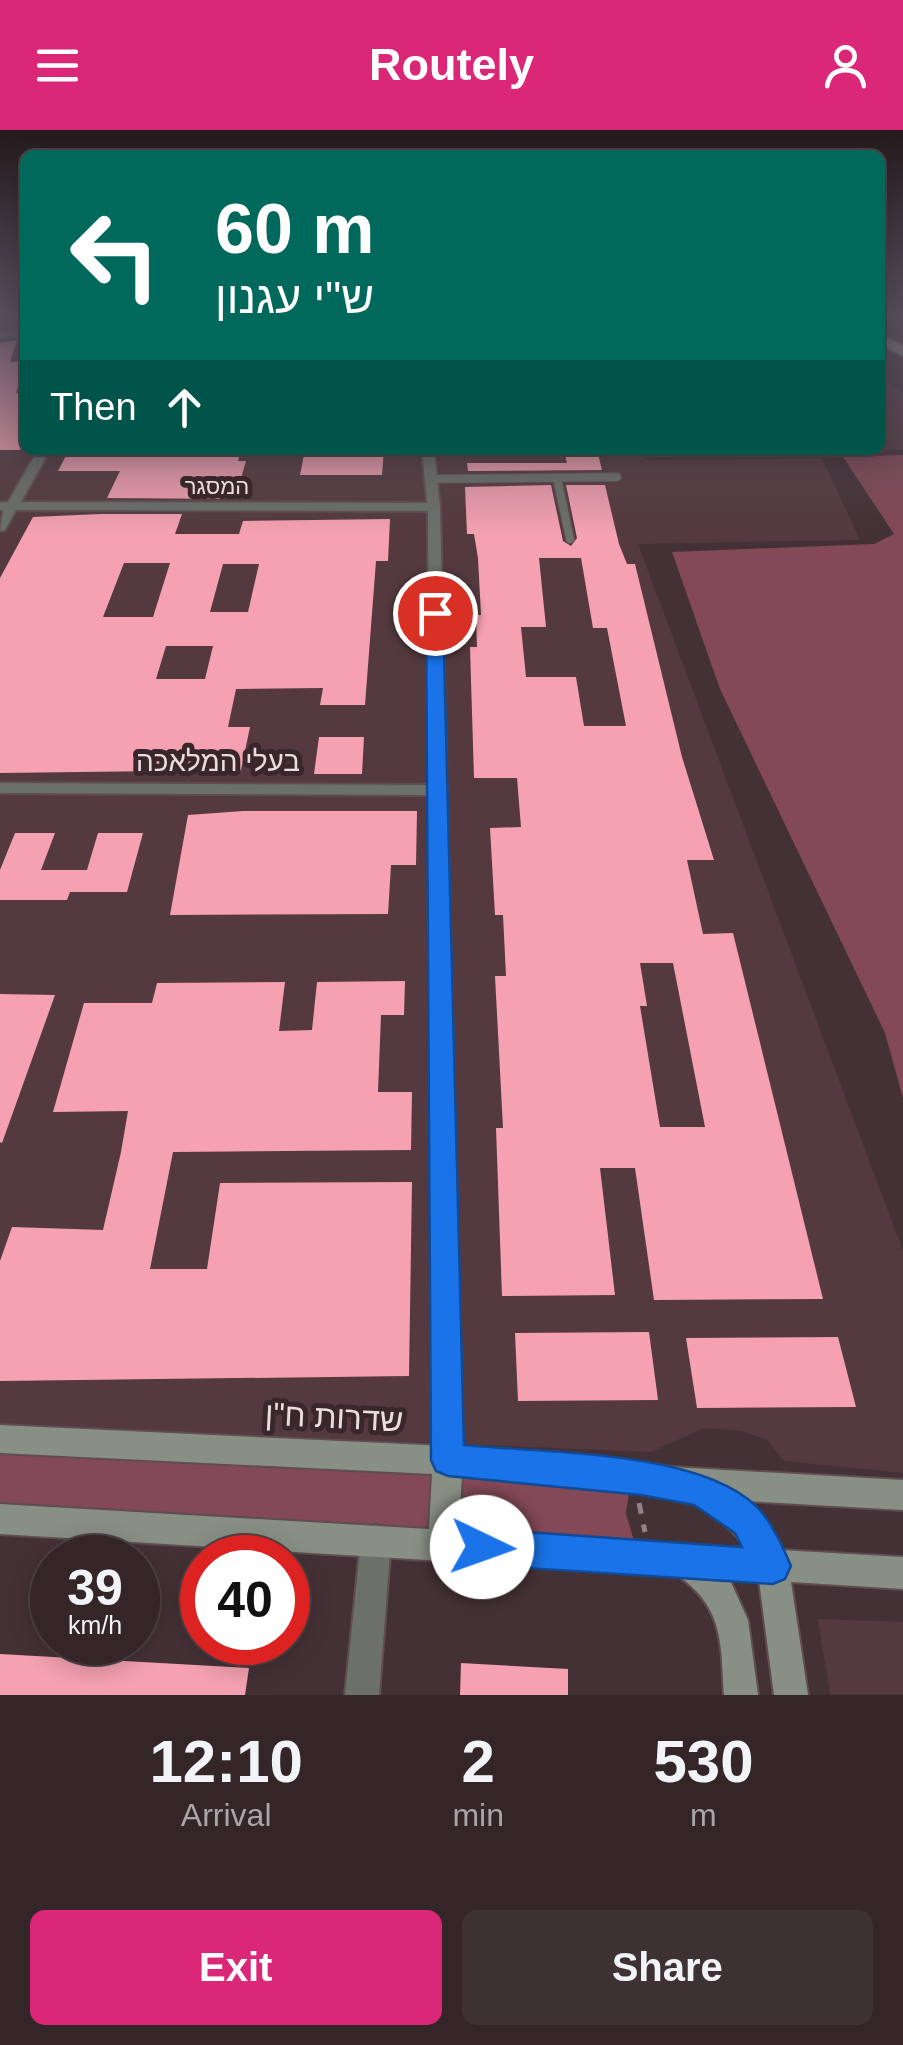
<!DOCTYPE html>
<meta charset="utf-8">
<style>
:root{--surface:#332528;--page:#3e3134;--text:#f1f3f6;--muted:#a9a5a8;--line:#4e4245;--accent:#db2777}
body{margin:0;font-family:Arial,Heebo,sans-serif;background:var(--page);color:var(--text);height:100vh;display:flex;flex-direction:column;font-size:38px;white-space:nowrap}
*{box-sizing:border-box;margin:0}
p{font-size:32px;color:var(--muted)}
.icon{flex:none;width:55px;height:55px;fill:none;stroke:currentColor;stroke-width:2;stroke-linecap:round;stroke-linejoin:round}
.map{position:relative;height:1565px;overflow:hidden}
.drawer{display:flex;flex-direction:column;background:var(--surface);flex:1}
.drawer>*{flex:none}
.guide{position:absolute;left:20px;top:20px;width:865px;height:305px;border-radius:15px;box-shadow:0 5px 25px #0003,0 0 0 2px var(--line);background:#00695c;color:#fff;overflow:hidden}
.speed{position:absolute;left:30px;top:1405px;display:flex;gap:20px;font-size:50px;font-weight:700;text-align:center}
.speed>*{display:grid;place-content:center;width:130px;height:130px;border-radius:50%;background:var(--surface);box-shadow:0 5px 25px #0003,0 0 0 2px var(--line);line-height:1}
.speed small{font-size:25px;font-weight:400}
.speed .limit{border:15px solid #d22;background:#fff;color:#111}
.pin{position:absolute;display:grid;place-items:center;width:85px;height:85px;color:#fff;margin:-42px;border:5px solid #fff;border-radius:50%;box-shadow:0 2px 10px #0007}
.me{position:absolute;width:110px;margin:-55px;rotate:93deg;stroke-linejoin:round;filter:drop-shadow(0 0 8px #0008)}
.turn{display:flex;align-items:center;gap:35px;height:210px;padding:0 30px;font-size:45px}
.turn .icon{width:130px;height:130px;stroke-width:2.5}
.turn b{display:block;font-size:70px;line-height:85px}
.then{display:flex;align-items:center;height:95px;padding:0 30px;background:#0003;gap:20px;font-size:38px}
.eta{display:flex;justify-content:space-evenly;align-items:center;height:170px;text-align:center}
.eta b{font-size:60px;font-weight:700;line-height:70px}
.action{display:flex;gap:20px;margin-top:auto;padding:20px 30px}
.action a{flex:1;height:115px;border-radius:15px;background:var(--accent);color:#fff;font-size:40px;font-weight:700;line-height:115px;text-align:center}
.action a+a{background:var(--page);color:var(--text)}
header{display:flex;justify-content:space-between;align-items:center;height:130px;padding:0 30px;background:var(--accent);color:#fff;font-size:45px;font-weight:700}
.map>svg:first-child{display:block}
.built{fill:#543a3e}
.green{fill:#844956}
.building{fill:#f5a1b1;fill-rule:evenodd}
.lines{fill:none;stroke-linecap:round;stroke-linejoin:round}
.lane-casing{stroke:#5f4d50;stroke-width:10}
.street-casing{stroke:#5f4d50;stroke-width:4}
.secondary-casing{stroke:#5f4d50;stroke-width:4}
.highway-casing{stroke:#5f4d50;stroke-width:4}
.path{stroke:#928285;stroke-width:5;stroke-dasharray:11 11;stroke-linecap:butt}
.lane{stroke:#6b7069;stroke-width:8}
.street{fill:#6b7069;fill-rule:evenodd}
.secondary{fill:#889085;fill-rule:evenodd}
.highway{fill:#b2bead;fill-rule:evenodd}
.route{fill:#1a73e8;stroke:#114b97;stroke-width:2.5}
.labels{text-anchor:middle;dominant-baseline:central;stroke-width:10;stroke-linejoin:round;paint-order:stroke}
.far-street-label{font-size:22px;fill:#eadddf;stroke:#3a272b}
.street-label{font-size:28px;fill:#eadddf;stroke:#3a272b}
.near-street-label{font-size:32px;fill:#eadddf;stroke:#3a272b}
</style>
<header><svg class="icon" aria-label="menu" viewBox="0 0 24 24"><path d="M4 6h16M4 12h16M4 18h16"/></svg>Routely<svg class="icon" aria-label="person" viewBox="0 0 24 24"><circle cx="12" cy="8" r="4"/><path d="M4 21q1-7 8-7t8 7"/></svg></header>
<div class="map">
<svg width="903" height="1565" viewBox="0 0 903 1565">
<rect width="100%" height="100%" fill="#443135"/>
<path class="built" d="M0,185H25V320H639L646,330L822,328L860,410L638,414L903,1121V1343L784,1331L767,1310L741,1301L704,1298L651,1322L0,1295Z
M880,248L903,262V319L880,320Z
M818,1489L903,1492V1565H830Z"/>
<path class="green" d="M903,325V968L885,903L720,559L672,422L874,414L894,404L843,327Z
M0,1319L446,1341L630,1356L626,1383L635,1415L0,1380Z"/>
<path class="building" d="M17,210L10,232L25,231L16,263L25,262V309L20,320H0V213Z
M69,320H241L238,331H246L235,369L107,368L120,341H58Z
M305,320H384L382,345H300Z
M564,320H597L602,340L468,341L467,333H567Z
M551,355L563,411L571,416L577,408L566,355H605L619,414L627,434H635L682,627L714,730H687L703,804L733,803L823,1169L654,1170L635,1038H600L615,1165L502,1166L496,998H503L495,846H506L503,785H495L490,698L521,697L517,648H474L470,517H477L476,485H481L478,428L474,404H467L465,357ZM539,428H581L593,498H607L626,596H584L576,547H526L521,497H546ZM640,833H673L705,997H660L640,876H647Z
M100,384H182L175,404H239L243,391L390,389L388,431H376L365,575H320L323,558L236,559L228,597H250L241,640L0,643V448L33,387ZM124,433H170L153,487H103ZM223,434H259L248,482H210ZM166,516H213L205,549H156Z
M319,607H364L362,644H314Z
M243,681H417L416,735H391L388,784L170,785L188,685Z
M15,703H55L41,740H87L98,703H143L127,762H70L67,770H0V740Z
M405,851L404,885H381L378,962H412L411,1020L173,1022L150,1139H207L220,1053L412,1052L409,1246L0,1251V1131L12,1097L103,1100L121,1022L128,981L53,982L84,873H152L157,853L285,852L279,901L312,900L317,852Z
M0,864L55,865L2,1013L0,1012Z
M649,1202L658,1270L518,1271L515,1203Z
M838,1207L856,1277L697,1278L686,1208Z
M0,1524L249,1538L245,1565H0Z
M461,1533L568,1539V1565H460Z"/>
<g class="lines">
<defs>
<path id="lane" d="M557,348L570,409
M431,349L617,347"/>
<path id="street" d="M25,199V205L0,209V203Z
M38,320H50L21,372L427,373L422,320H434L440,377L463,1330L458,1340L448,1344L438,1340L433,1330L429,665L0,663V653L429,655L428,381L16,380L5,400L0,401L3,380H0V372H8Z
M376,1395L387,1399L391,1410L379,1565H345L361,1410L365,1399Z"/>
<path id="secondary" d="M0,1295L448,1316L672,1337L903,1350V1380L745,1371L759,1383L780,1420L903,1427V1459L791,1452L808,1565H774L759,1450L729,1448L748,1490L758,1565H724C721,1514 724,1477 677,1445L0,1404V1374L429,1399L432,1344L0,1323ZM462,1346L687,1367C708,1384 730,1393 745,1418L459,1401Z"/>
<path id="highway" d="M880,204L903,215V226L880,215Z"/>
</defs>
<use href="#lane" class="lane-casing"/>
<use href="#street" class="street-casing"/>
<use href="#secondary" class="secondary-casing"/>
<use href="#highway" class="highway-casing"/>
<path class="path" d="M639,1373L645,1402"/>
<use href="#lane" class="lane"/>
<use href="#street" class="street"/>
<use href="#secondary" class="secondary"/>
<use href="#highway" class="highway"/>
</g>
<linearGradient id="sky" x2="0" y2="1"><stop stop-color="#251b1d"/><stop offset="0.46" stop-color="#564e5c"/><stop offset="1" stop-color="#564e5c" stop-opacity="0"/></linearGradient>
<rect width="903" height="404" fill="url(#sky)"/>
<path class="route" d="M435,478L443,483L464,1315C544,1323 698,1320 756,1376C771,1390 783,1417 791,1436L785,1449L773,1454L482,1435L470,1429L464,1417L470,1405L482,1399L742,1417L735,1403L694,1375L641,1365L448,1346L436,1341L431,1330L426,483Z"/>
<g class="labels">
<g class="far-street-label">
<text x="217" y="356">המסגר</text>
</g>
<g class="street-label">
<text x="218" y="631">בעלי המלאכה</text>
</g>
<g class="near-street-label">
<text transform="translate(334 1287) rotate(3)">שדרות ח"ן</text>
</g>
</g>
</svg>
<div class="speed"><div>39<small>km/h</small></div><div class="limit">40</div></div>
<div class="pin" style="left:435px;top:483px;background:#d93025"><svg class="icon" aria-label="arrive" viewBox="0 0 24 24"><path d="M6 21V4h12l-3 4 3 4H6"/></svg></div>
<svg class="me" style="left:482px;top:1417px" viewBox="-20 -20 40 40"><circle r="19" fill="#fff"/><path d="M0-13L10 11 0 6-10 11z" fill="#1a73e8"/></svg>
<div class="guide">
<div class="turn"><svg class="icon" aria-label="left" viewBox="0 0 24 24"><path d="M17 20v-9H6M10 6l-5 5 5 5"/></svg><div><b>60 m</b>ש&quot;י עגנון</div></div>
<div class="then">Then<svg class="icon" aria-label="ahead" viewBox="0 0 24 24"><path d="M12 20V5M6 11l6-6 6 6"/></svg></div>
</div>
</div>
<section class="drawer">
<div class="eta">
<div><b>12:10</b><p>Arrival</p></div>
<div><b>2</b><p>min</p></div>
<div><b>530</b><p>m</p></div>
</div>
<div class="action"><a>Exit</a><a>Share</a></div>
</section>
